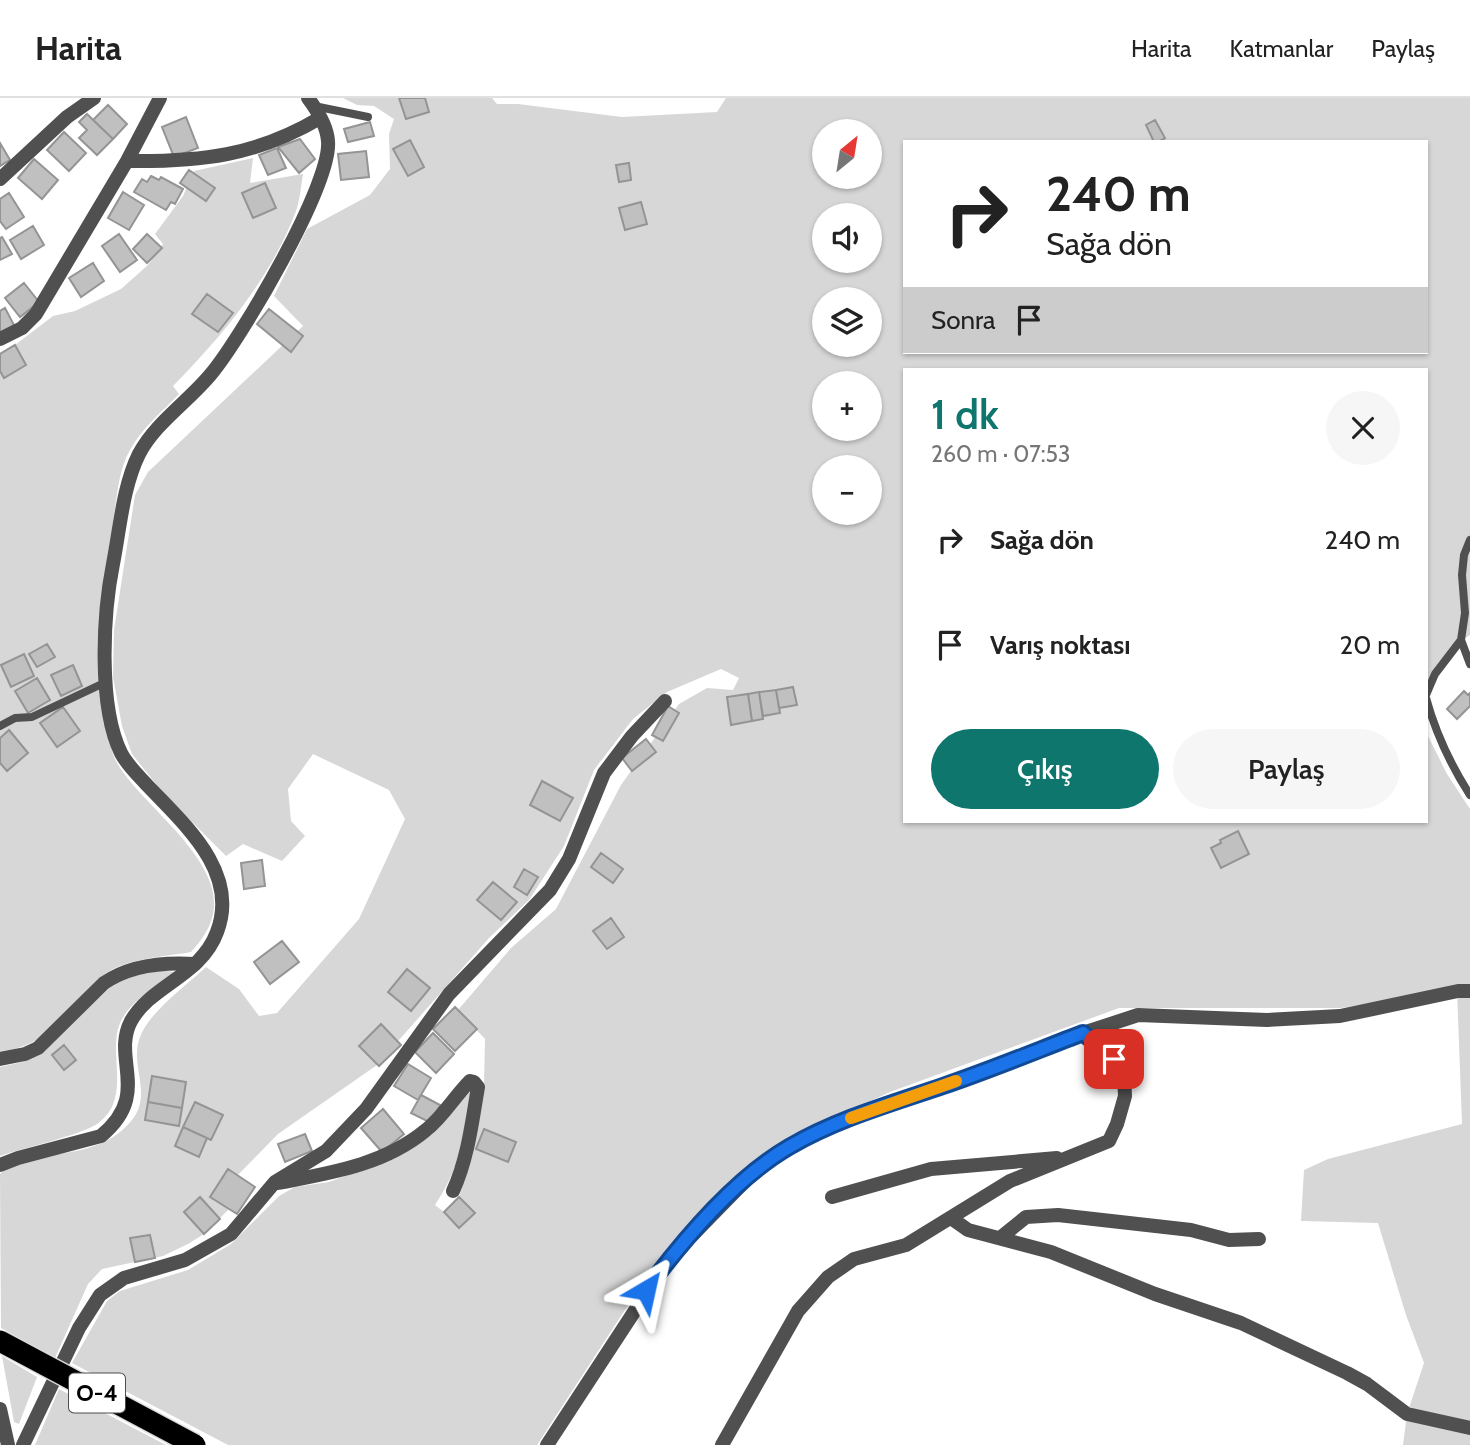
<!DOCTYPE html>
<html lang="tr">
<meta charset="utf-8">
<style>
:root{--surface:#fff;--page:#f6f6f6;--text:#222;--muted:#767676;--line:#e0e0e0;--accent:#0f766e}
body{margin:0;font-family:Cabin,sans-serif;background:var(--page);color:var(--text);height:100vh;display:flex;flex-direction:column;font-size:26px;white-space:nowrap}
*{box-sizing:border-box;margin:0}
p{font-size:23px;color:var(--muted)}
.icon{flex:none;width:38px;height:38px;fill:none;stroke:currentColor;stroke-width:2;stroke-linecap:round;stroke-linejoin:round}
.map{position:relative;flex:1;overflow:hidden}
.details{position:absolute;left:903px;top:270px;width:525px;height:455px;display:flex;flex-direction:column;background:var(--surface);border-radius:0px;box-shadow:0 2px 5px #0004}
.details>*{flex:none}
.guide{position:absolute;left:903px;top:42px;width:525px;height:214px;border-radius:0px;box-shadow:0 2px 5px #0004;background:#fff;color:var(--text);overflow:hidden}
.needle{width:46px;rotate:30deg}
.tools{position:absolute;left:812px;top:21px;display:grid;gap:14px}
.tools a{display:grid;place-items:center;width:70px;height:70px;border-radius:50%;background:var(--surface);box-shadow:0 2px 5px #0004;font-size:35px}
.pin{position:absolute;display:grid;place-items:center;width:60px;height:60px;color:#fff;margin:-30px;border-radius:14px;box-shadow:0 4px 10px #0006}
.me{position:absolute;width:77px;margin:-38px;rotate:36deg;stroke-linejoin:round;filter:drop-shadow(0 0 5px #0008)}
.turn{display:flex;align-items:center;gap:24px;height:147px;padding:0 28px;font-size:32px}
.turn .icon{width:91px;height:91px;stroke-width:2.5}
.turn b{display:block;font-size:49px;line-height:60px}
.then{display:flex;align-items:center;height:66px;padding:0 28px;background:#0003;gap:14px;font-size:26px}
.round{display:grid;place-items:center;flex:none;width:74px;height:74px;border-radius:37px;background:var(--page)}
.head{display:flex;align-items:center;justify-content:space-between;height:119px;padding:0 28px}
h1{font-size:42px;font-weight:600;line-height:52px;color:var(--accent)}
.cta{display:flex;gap:14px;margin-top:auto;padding:14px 28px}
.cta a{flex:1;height:80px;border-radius:42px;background:var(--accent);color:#fff;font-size:28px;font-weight:600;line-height:80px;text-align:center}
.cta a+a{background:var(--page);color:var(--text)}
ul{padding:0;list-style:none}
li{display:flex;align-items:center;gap:21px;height:105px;padding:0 28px}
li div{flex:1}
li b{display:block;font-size:26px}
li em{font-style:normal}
header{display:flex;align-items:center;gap:42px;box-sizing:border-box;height:98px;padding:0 35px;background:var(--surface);border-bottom:2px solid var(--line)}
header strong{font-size:33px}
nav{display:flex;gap:38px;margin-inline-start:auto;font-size:24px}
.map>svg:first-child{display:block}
.green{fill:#d7d7d7;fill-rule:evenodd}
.building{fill:#c0c0c0;stroke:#949494;stroke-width:2}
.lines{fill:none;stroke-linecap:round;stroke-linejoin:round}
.service{stroke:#505050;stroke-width:8}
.minor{stroke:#505050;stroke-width:14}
.tertiary{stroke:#505050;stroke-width:14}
.motorway-bridge-casing{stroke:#dbdbdb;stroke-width:24;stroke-linecap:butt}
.motorway-bridge{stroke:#000;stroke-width:21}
.route-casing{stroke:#114b97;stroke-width:18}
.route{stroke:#1a73e8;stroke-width:12}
.slow{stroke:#f59e0b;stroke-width:12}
.labels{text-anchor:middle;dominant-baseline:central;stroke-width:5;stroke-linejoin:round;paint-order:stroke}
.shield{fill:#fff;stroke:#4c4c4c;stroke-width:2}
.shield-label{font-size:23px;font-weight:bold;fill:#000}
</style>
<header>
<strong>Harita</strong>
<nav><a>Harita</a><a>Katmanlar</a><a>Paylaş</a></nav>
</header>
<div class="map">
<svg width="1470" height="1347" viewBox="0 0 1470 1347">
<rect width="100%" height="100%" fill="#fff"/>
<path class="green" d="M343,0H492L497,6H518L622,19L717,14L726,0H1470V537C1448,549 1438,576 1426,597V271H905V723H1426V634L1447,676L1470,711V1347H1403L1407,1316L1424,1265L1406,1217L1378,1125L1301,1123L1304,1072L1328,1061L1462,1026L1457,892L1341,910H1119L890,994L790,1040L758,1061L675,1143L647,1178L537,1347H228L72,1265L107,1203L120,1193L188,1172L231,1146L279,1098L295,1089L329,1084L391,1061L470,994L471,999C465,1039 458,1073 435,1107L444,1114L459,1099L468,1071L484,987L485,941L458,912L511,850L556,811L621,687L679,606L707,590L733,592L739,580L721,571L667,594L633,621L594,672L564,748L529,802L489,840L377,967L278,1036L231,1084V1109L204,1136L188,1146L163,1158L102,1171L88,1186L55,1260L1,1230L0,1076C33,1046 95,1068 132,1022C153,996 129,967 140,939C149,914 187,887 206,869L239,891L259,918L277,915L359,821L405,721L389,692L313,656L288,691L291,723L305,738L282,763L243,746L226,758L164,696L132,656L122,628L113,579L114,532L135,397L148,374L303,228L274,198L307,131L370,97L390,71L389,36L394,21L374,8L357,7ZM824,33H870V79H824ZM905,44H1426V254H905ZM824,117H870V163H824ZM824,201H870V247H824ZM824,285H870V331H824ZM824,369H870V415H824Z
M253,60L250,85L303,76C301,88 300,102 296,113C271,180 222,238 173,288L179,296C162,314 142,330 130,352C118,373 117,400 113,424C102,494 90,559 107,629C110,641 111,655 117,665C142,709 232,766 211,823C207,835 199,845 191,854C163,859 125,860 102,878C68,907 50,950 0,953V276L23,263L15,247L53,218L75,213L121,191L148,167L163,146L155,136L183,98L194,73Z
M161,872L174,874L172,879C152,891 130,903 120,925C107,955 133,1001 97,1026C81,1037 23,1050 0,1058V969L22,964L41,954L118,882Z
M2,1258L37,1279L19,1326L14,1324Z
M59,1291L166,1347H35Z"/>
<path class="building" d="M399,0H425L429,14L406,21Z
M108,7L127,26L113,41L93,22Z
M87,16L113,41L97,57L79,40L87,32L79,24Z
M186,19L198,50L174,59L162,29Z
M1155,22L1165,40L1158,44H1154L1146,27Z
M370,24L374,38L348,44L344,31Z
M64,34L86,55L69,73L47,52Z
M300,41L315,61L299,75L278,49Z
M410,42L424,69L408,78L393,51Z
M0,45L10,62L0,68Z
M277,50L286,70L268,77L259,57Z
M366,53L369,79L341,82L338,56Z
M34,61L58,82L42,101L18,80Z
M629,65L631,82L619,84L616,67Z
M189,72L215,90L206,103L180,85Z
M151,78L159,82L161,79L183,91L175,106L171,104L166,112L134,94L142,81L147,84Z
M265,85L276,110L253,120L242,95Z
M123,94L144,107L129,132L108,120Z
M9,95L24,119L6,131L0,123V101Z
M641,104L647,126L625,132L619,110Z
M33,128L44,147L21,161L10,142Z
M119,136L137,162L120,174L102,148Z
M147,136L162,150L147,165L133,151Z
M2,139L12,156L0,162V140Z
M93,165L104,183L81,199L69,180Z
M24,185L39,204L20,219L5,200Z
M207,196L233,215L218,234L192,216Z
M5,210L15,229L0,237V213Z
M269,211L303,238L291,254L257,226Z
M15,247L26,267L4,280L0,273V256Z
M47,546L55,559L37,569L29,556Z
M24,556L34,578L11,589L1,567Z
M73,567L82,588L61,598L51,577Z
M37,580L50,602L28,615L15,593Z
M793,589L797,607L779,610L776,592Z
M776,592L780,615L763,618L759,594Z
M1464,593L1468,597L1470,595V608L1457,621L1447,611Z
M759,594L763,621L752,623L748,596Z
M748,596L752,623L731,627L727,599Z
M668,608L679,615L663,643L652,637Z
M63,609L80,633L57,649L40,625Z
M9,632L28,655L7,673L0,665V640Z
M646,641L656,654L632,673L622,660Z
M542,683L573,700L560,723L530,707Z
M1238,733L1249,756L1221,770L1211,750L1221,745L1220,742Z
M601,755L623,771L613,785L591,769Z
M262,762L265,788L244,791L241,765Z
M524,771L538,779L527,797L514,789Z
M493,784L517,804L501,822L477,802Z
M611,820L624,839L607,851L593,833Z
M282,843L299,864L270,886L254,864Z
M407,871L430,890L411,913L388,894Z
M455,909L477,931L455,953L433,931Z
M381,926L401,947L379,968L359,948Z
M433,935L454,956L436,975L415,954Z
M64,947L76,962L64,972L52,957Z
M408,966L431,980L418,1002L394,988Z
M152,978L186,984L182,1010L148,1004Z
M421,997L440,1007L431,1025L411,1015Z
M148,1004L182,1010L179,1028L145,1022Z
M195,1004L223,1017L211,1042L183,1029Z
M383,1011L404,1036L382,1054L361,1030Z
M183,1029L207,1040L199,1059L175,1048Z
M484,1031L516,1044L508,1064L476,1051Z
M305,1036L312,1053L285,1064L278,1046Z
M228,1071L255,1089L237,1116L210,1099Z
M200,1099L220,1121L204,1136L184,1114Z
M459,1099L475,1115L459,1130L444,1114Z
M150,1137L155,1160L135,1164L130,1140Z"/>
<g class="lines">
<path class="service" d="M314,8L368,19
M1461,542L1470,566
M1426,597L1435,576L1461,542L1465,515L1462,477L1464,457L1470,442
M1426,600C1436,636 1450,666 1470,697
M0,628L15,620L32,619L106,584"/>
<path class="minor" d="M127,63C200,64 256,58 320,20
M0,81L67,19L94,0
M0,241L22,230L36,216L127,63L160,0
M1083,935L1138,917L1267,922L1340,918L1458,893H1470
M0,961L25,956L38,950L104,885C130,867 164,864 195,866
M278,1085C330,1075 384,1067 426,1032C443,1019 454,999 470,983L474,984L478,989C472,1024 468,1060 453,1093
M832,1099L931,1071L1057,1060
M951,1120L968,1132L1051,1154L1155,1196L1241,1225L1347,1275L1367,1286L1407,1316L1470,1330
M1000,1140L1026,1119L1058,1117L1191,1132L1229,1142L1259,1141
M23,1347L79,1230L100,1197L124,1180L185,1162L231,1136L275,1084L326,1053L366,1011L449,896L550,792L569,761L604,675L632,638L665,603
M547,1347L668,1162L749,1079L768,1063L806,1040L868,1012L944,988L1083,935L1114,961L1124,978L1125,998L1117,1026L1109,1043L1010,1083L906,1147L854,1161L828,1179L798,1213L722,1347"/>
<path class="tertiary" d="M0,1067L18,1060L101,1038C152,996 111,961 131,923C151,887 201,878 217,834C240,774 184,726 147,687C138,677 127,667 121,655C98,608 103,516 113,466C120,430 123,388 139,356C155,325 189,303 211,276C241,240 332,86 328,43C327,28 317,12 308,0
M0,1311L8,1347"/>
<defs>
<path id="motorway-bridge" d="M0,1243L195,1347"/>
</defs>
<use href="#motorway-bridge" class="motorway-bridge-casing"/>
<use href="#motorway-bridge" class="motorway-bridge"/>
</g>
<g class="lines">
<defs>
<path id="route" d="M646,1192C683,1142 734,1081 789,1049C837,1021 890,1006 943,988C990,972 1036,953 1083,935L1114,961"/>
</defs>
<use href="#route" class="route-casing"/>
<use href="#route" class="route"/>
<path class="slow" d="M851,1020L956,983"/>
</g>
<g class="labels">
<rect class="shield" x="69" y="1275.5" width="56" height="39" rx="5"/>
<g class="shield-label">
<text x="97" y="1295">O-4</text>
</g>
</g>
</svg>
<div class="tools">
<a><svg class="needle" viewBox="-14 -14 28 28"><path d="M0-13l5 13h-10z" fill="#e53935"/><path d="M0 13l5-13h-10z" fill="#767676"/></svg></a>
<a><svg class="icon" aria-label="sound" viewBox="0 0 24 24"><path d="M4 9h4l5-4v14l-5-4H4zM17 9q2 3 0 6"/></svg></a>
<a><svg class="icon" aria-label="layers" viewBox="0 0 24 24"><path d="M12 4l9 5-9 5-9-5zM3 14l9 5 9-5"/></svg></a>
<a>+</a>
<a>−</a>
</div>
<div class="pin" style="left:1114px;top:961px;background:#d93025"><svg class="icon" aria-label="arrive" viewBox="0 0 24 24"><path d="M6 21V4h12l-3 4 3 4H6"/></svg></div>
<svg class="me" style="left:646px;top:1192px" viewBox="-20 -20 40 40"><path d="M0-17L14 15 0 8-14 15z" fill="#1a73e8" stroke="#fff" stroke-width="4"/></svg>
<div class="guide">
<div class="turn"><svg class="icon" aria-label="right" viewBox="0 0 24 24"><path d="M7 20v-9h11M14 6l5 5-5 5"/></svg><div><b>240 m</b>Sağa dön</div></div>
<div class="then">Sonra<svg class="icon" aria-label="arrive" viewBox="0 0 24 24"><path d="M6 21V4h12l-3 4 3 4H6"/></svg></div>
</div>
<section class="details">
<div class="head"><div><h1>1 dk</h1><p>260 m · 07:53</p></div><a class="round"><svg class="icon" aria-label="close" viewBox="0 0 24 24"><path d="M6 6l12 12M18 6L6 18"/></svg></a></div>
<ul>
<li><svg class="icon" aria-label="right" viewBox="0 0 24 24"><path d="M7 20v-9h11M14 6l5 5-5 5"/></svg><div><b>Sağa dön</b></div><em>240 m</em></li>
<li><svg class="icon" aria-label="arrive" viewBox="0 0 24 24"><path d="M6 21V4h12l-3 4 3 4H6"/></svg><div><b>Varış noktası</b></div><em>20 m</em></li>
</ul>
<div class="cta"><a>Çıkış</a><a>Paylaş</a></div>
</section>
</div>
